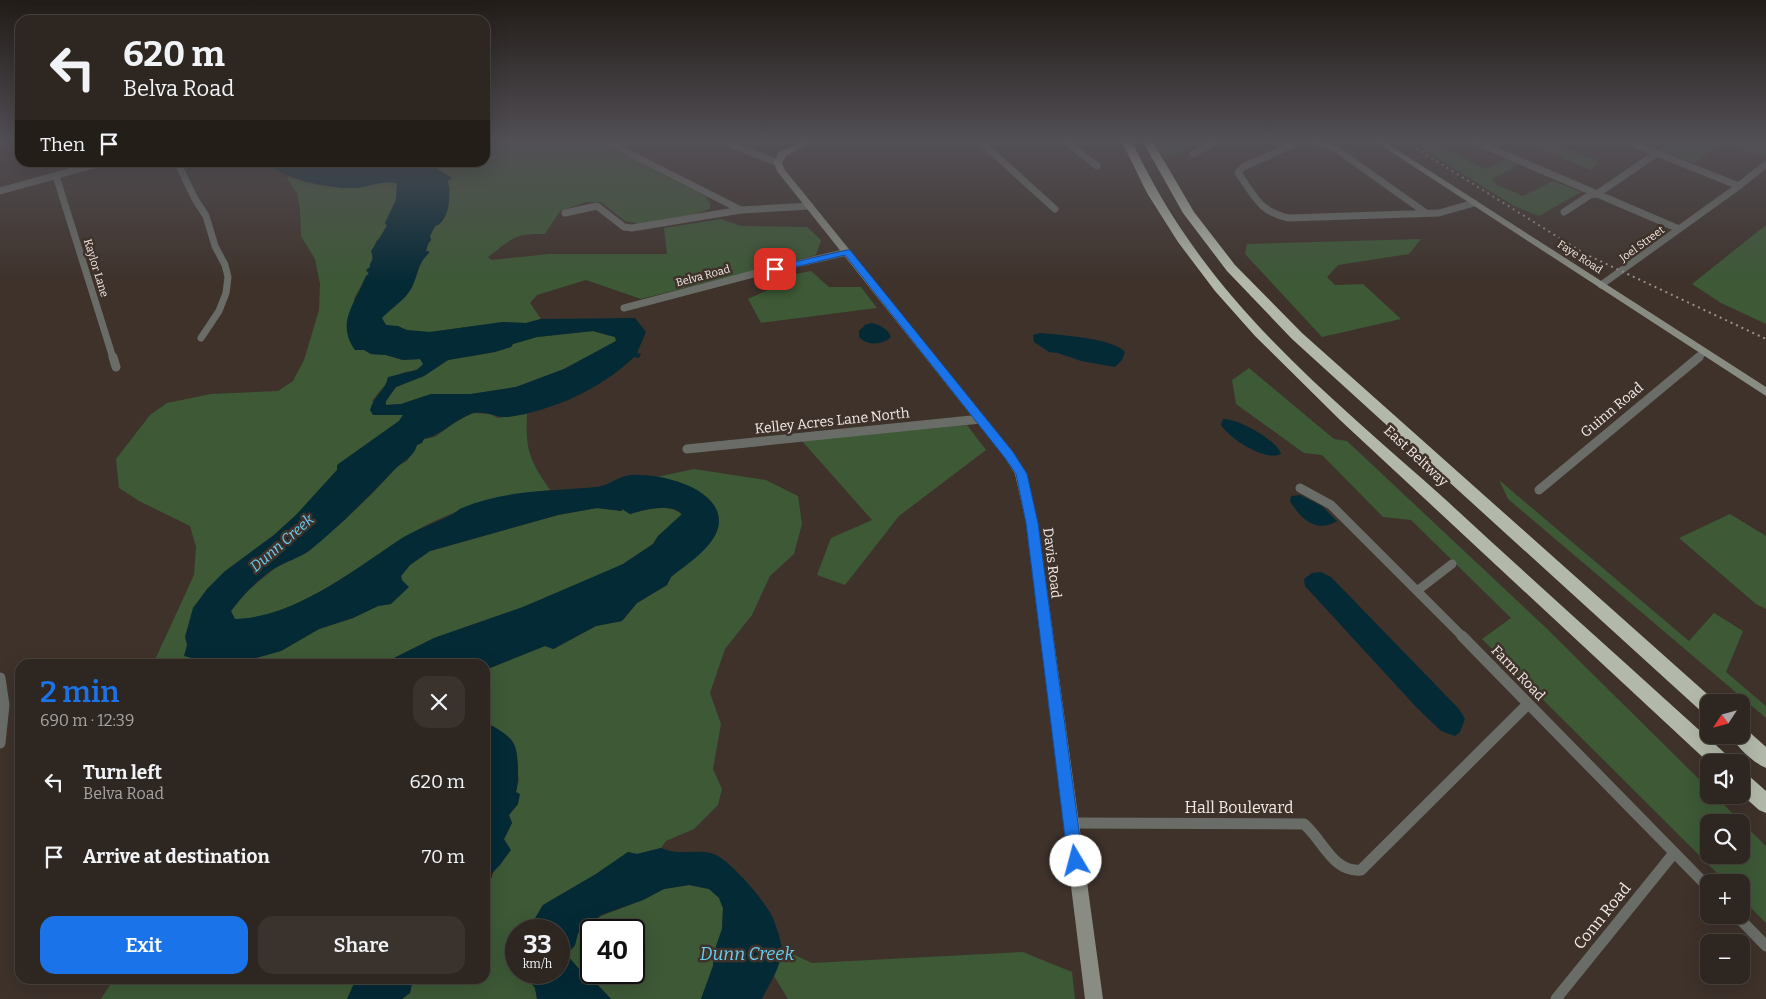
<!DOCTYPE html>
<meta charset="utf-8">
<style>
:root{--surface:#2e2620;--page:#3a322d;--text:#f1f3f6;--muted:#a7a5a5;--line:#49433e;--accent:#1a73e8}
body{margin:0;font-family:Bitter,serif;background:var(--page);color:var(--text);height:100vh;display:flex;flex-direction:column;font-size:19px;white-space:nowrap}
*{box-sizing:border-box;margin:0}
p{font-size:16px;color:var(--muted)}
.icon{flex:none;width:28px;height:28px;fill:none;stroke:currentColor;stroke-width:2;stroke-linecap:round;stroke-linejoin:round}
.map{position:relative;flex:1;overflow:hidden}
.details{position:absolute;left:15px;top:659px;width:475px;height:325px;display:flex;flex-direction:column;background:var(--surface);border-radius:15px;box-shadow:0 5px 20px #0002,0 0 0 1px var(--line)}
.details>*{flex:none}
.guide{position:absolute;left:15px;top:15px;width:475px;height:152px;border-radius:15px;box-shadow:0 5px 20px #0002,0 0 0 1px var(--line);background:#2e2620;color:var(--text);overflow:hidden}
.needle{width:32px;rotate:234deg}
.tools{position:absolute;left:1700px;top:694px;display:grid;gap:10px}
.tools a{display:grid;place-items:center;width:50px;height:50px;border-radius:10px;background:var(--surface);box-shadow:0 5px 20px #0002,0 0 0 1px var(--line);font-size:25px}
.speed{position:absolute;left:505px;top:919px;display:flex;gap:10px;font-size:25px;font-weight:700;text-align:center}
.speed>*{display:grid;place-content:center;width:65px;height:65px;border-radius:50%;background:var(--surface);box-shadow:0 5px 20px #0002,0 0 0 1px var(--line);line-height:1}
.speed small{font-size:12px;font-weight:400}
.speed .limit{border:2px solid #111;border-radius:8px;background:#fff;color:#111}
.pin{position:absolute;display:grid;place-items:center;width:42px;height:42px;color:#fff;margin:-21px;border-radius:10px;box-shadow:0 2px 8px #0006}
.me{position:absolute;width:55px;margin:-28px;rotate:352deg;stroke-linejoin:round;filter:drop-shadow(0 0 4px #0008)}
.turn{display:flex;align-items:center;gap:18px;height:105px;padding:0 25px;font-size:22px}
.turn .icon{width:65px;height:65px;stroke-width:2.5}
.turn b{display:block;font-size:35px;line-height:42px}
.then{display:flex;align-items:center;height:48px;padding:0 25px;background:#0003;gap:10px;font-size:19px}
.round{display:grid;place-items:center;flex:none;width:52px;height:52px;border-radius:15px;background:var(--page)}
.overview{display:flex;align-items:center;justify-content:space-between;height:85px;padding:0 25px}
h1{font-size:30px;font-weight:600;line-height:38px;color:var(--accent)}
.button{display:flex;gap:10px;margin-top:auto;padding:10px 25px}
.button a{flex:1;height:58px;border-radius:15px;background:var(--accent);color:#fff;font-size:20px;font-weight:600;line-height:58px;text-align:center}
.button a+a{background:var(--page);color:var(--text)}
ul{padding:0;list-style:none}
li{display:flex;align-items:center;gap:15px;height:75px;padding:0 25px}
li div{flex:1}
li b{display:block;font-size:19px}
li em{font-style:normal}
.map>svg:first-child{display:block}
.green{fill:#3d5936;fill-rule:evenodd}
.water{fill:#042a36;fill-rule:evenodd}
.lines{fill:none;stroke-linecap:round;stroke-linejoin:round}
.street-far2{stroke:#6a6d67;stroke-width:7}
.street-far1{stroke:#6a6d67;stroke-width:9}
.street{stroke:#6a6d67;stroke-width:11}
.secondary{fill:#888c82;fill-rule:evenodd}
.highway{fill:#b3b9aa;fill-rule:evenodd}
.rail{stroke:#9b908b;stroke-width:2;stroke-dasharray:2 4;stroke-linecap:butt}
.route{fill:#1a73e8;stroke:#114b97}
.labels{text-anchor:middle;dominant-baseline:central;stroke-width:5;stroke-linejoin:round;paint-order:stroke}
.far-street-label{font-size:11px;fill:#f4ebe7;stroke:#3e322b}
.street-label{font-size:14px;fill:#f4ebe7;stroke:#3e322b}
.water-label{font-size:15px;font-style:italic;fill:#6acef3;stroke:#3e322b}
.near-street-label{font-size:16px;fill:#f4ebe7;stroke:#3e322b}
.near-water-label{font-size:18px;font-style:italic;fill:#6acef3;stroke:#3e322b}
</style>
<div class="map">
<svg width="1766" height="999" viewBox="0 0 1766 999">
<rect width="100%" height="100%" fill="#3e322b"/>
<path class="green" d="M485,142H598L705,196L710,203V209L692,215L640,224L625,221L601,202H586L560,211L545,234C514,233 512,239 488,257L492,260L549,254H667L664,228L721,219L741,226L807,227L821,240L816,255L641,299L586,280L537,295L530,303L541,319L526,323L503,322L430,332H415L386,325L381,318C391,309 402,302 409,291C418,278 417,263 429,253L426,251L428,243L431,240L430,236L435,226L439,225L445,216L450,188L354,164L342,163L485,162Z
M1156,142H1183L1192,147L1165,158L1158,152Z
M1412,142H1444L1440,147L1485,169L1506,160L1518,165L1492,179L1497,185L1523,196L1553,181L1581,192L1539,216L1514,206Z
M1524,142H1555L1554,143L1599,162L1590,170Z
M1672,142H1766V158L1725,144L1693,163L1659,149Z
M289,176C307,185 335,188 355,188C368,187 381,181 394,181L397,184L396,200L385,223L387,225L380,238L376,241L370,267L367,271L369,274L366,276L354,299L355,350H364L371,354L386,355L403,360L420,359L424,364C416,372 411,370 402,373C389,378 380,391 372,401L394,415H403L399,421L337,465V470L296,515L274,535L224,572L193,608L210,663L256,658L281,651L319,629L353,618L378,606L391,604L402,580L401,576L410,565L430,551L558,515L597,508L621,511L622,509L630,514C644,510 670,502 682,515L679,518L658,536L653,544L623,564L598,576L523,607L434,638L382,664H153L194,575L196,547L190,526L139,501L119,488L116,459L150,415L167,403L211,394L278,391L293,381L304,360L319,310L320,284L315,259L301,236L300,209L297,193L287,179Z
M1766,225V324L1721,303L1692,284Z
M1421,239L1409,254L1338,265L1327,277L1335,285L1363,284L1401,319L1322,337L1245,254L1247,244Z
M811,271L829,287H861L877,308L761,323L748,299L779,285L775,278Z
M593,331L615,337L616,341L564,369L516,387L471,394H431L401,404L386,405V401L396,387L424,376L448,360L495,352L511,347L513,344L537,337Z
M1249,368L1334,439L1347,441L1543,625L1709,789V795H1714L1766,846V923L1741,898V882H1726L1482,639L1511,618L1411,520L1383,517L1322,455L1304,453L1236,404L1232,380ZM1709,822H1741V855H1709Z
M472,413L490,414L498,418L527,414C525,450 530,461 550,490C495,496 445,511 397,542C347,574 296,616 235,620L231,611L245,593L274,569L306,552L338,526L372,494L398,466L407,461L417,445L424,439L435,437L454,423Z
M967,425L986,450L899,516L845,585L817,575L831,538L872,520L802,441Z
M694,469L766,480L798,496L802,524L794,554L770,576L752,615L725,649L710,693L721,724L713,769L722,789L718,805L694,829L666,841L661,848L637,854L628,852L596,874L543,905L528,930H516V972L528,973L527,978L535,988L537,999H402L410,993L412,983L415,979H485V887L497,867L504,839L512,823L509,815L518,804L516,792L519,779L501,732L485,722V670L545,646L554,649L596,626L622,621L637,603L667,585L671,577L710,543L679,482L657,477Z
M1499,480L1689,641L1714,613L1743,631L1726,672L1766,706V718L1508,499Z
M1730,514L1766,536V609L1756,604L1679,538Z
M689,885L709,889L719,897L723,908L722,929L714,952L713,966L701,999H611L595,982L591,972L579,969L567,955L575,945L578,933L601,916L643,900L664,889ZM591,930H634V972H591Z
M782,949L812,963L1023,952L1072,972L1075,999H788L774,976Z
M114,979H356L347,999H101Z"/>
<path class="water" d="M264,163L416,164L435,167L452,178L448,181C451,195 450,221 435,226L430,236L431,240L428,244L426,251H429V253C417,263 418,277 411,289C404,301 391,308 382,318L386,325L398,326L407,330L430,332L503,322L526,323L541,319L635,318L646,332L637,353L641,354L639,358L634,357C601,389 552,411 508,417C496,418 483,409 471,414C454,420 442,435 424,439L422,443L417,445C414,457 403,461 395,469C367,498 340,526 309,551C299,558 285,562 275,568C258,579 243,595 231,611L235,619C291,618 351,573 396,542C413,530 434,524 453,514C456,512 459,509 462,508C504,490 552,491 596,487C609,486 618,476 631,475C659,473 720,487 719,522C718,545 687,564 671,577L667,585L637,603L622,621L596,626L553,649L545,646L485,670V664H382L434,638L523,607L623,564L653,544L658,536L682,514C670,502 644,510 630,514L622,509V511L597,508L558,515L430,551L410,565L401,576L402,580L409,587L391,604L378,606L353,618L319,629L281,651L256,658L210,663L184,656L187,645L185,637L193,608L207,589L224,572L274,535L296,515L337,470V465L399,421L403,415H373L370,410C373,397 386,390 388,377L417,370L423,364L420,359L403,360L386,355L371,354L364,350H355C335,322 356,303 366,276L369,274L366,270L370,267V264L373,259L371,251L387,226L385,223L396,200L397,184C390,179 366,187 356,188C325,189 294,179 267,166ZM593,331L615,337L616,341L564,369L516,387L471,394H431L401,404L386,405V401L396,387L424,376L448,360L495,352L511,347L513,344L537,337Z
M871,323C879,324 888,329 891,337C883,345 867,346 859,337V331L865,325Z
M1040,333C1059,335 1113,338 1125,352L1122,360L1115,367L1081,361L1058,353L1049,352L1034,342L1033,335Z
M1223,419C1237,418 1277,440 1281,454C1265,462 1229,438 1221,425Z
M1300,495L1322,506L1337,521C1316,534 1300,518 1290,501L1291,496Z
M1321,572L1331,577L1459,709L1465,719L1460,732L1455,736L1441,731L1417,708L1305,586L1304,579L1312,573Z
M485,722C494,727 509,734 514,744C519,754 519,781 516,792L520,794L518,804L509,815L512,823L504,839L511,850L500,865L492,873V877L485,887Z
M661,848C679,856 693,849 711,853C728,857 764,900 772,916C775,922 782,943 782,949C782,965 769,985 762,999H701L713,966L714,952L722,929L723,908L719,898L709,889L689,885L664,889L643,900L601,915L578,933L575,945L567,955L579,969L591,972L595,982L611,999H537L535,988L527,978L528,973L559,972V930H528L543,905L596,874L628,852L637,854Z
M356,979H415L412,983L410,993L402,999H347Z"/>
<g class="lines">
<path class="street-far2" d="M607,142L741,210
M725,142L778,163
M981,142L1055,209
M1066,142L1097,166
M1299,142L1243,167L1238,173C1255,196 1259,212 1289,218L1439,213L1474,203
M1316,142L1336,149L1426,213
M1476,142L1679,229
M1629,142L1739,186
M1193,154L1216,142
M177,162L195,199L206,216L215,246L225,265L228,277L226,293L219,311L201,338
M56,176L113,358
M0,191L105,162
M1564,212L1590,195L1597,194L1657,153
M565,213L597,206L624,227L632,228L741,210L810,206
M1601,285L1739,186L1766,164
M624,308L757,273L847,252
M1697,358L1704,352"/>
<path class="street-far1" d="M113,357L116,367
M687,449L981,419
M1300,488L1331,505L1463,637
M1539,490L1699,357
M1417,591L1452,564"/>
<path class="street" d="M1462,636L1709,888
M0,678L4,705L0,743
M1070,823L1304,824C1323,840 1333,873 1361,870L1527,705
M1736,915L1766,946
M1556,999L1674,853"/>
<path class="secondary" d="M802,142H813L786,156L782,163L785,170L1013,452L1027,474L1038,523L1103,999H1085L1026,523L1015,474L1005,458L777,171L774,163L779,152Z
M1376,142H1385L1766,387V396Z"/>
<path class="highway" d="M1122,142H1132C1149,176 1166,208 1188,239C1257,340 1356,419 1446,500C1539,586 1634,671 1728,756L1730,762L1709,763L1340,420L1255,336L1215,291L1178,242L1147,193Z
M1143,142H1153L1194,212L1235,265L1302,333L1715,701L1709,702V715L1703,713L1292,339L1227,271L1183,213Z
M1741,727L1746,729L1766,747V768C1754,763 1736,747 1731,735H1741Z
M1741,772L1748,775L1766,791V813L1759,810L1741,794Z"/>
<path class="rail" d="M1406,142L1585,254L1766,339"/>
</g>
<linearGradient id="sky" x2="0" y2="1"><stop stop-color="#221c18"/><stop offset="0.5" stop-color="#524f55"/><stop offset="1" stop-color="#524f55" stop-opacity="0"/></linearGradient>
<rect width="1766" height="282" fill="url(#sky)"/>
<path class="route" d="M847,250H850L1013,452L1027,474L1038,523L1083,861L1081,866L1076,869L1070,866L1068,861L1026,523L1016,474L1005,458L845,255L775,272L771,269L772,267Z"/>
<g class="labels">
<g class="far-street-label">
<text transform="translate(1642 244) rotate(-36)">Joel Street</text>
<text transform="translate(1580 257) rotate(33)">Faye Road</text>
<text transform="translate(96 268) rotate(73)">Kaylor Lane</text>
<text transform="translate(703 276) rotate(-15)">Belva Road</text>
</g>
<g class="street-label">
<text transform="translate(1612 410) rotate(-40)">Guinn Road</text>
<text transform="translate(832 421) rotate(-6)">Kelley Acres Lane North</text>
<text transform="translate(1416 456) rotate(43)">East Beltway</text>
<text transform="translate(1052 563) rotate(83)">Davis Road</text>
<text transform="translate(1518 673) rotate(46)">Farm Road</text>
</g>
<g class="water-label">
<text transform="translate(282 543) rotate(-41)">Dunn Creek</text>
</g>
<g class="near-street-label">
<text x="1239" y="807">Hall Boulevard</text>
<text transform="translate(1602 916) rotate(-51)">Conn Road</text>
</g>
<g class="near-water-label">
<text x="747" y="954">Dunn Creek</text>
</g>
</g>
</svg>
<div class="tools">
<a><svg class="needle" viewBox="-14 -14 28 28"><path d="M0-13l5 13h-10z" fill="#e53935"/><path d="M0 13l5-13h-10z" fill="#a7a5a5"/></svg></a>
<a><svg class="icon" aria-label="sound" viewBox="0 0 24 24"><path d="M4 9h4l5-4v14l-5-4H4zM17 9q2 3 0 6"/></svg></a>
<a><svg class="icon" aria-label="search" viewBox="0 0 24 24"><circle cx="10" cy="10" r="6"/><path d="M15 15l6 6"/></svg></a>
<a>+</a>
<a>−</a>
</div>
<div class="speed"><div>33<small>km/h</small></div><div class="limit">40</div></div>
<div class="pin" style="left:775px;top:269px;background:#d93025"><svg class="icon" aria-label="arrive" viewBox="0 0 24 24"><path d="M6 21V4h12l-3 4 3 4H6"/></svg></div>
<svg class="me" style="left:1076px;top:861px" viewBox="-20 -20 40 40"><circle r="19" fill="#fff"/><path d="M0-13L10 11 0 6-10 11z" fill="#1a73e8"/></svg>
<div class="guide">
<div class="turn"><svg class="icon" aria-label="left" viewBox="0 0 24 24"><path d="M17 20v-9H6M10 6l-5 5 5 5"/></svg><div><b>620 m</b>Belva Road</div></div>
<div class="then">Then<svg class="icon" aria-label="arrive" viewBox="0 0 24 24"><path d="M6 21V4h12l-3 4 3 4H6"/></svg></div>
</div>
<section class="details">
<div class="overview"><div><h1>2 min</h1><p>690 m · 12:39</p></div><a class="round"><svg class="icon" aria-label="close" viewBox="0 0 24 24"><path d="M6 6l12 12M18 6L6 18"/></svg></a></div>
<ul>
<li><svg class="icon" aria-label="left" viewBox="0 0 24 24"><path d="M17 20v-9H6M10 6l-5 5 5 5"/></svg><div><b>Turn left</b><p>Belva Road</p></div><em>620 m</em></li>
<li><svg class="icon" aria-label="arrive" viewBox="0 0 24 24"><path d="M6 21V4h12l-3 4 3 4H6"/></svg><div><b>Arrive at destination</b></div><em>70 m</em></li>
</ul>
<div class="button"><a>Exit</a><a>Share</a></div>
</section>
</div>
